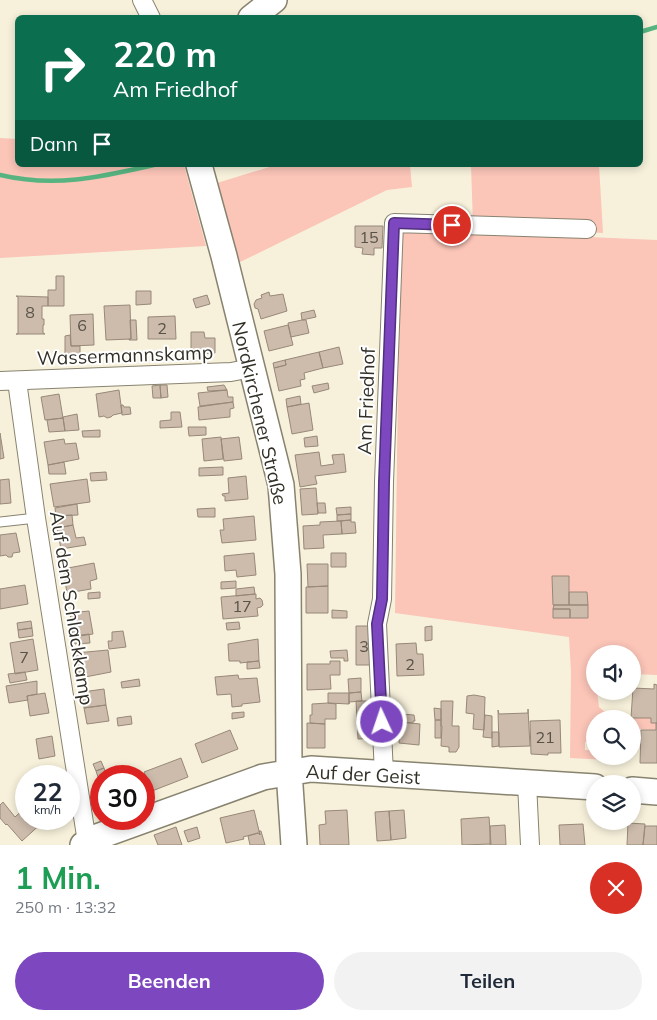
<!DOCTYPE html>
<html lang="de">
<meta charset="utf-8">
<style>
:root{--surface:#fff;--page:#f2f2f3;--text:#1f2937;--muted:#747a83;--accent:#7d48bf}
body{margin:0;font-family:Mulish,sans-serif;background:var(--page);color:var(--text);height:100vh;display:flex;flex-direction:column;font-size:19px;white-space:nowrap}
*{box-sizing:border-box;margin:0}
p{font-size:16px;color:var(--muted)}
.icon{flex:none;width:28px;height:28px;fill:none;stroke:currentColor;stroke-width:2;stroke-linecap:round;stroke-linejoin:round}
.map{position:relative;height:845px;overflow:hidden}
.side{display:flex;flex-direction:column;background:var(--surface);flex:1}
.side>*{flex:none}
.guide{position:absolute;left:15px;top:15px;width:628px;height:152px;border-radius:8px;box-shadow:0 2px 8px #0003;background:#0b6e4f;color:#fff;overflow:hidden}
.controls{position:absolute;left:586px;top:645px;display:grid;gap:10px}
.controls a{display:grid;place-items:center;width:55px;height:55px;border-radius:50%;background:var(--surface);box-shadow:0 2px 8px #0003;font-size:25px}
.speed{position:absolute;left:15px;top:765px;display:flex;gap:10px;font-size:25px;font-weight:700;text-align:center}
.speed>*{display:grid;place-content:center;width:65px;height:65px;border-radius:50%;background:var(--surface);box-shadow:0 2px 8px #0003;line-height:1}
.speed small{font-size:12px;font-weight:400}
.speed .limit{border:8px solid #d22;background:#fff;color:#111}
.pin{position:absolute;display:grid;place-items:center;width:42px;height:42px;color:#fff;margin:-21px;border:2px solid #fff;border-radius:50%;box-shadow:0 1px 5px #0007}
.me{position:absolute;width:55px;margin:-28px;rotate:357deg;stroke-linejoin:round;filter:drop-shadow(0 0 4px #0008)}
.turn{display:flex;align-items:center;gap:18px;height:105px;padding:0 15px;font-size:22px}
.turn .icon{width:65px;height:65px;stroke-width:2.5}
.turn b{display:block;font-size:35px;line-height:42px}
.then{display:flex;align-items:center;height:48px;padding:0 15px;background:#0003;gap:10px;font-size:19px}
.round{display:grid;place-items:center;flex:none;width:52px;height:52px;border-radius:26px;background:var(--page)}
.headline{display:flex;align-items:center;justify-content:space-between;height:85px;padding:0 15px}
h1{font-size:30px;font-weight:700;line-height:38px;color:#1e9e55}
.primary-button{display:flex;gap:10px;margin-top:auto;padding:10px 15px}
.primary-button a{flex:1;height:58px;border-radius:30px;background:var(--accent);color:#fff;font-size:20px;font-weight:700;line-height:58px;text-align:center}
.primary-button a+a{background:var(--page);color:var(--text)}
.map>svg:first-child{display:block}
.green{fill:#fbc5b8}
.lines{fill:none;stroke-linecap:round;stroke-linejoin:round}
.stream{stroke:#57b480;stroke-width:4.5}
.building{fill:#cdbcac;stroke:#988878}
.lane-casing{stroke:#88836f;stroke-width:11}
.street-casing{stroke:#88836f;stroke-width:20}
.secondary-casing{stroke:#88836f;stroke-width:28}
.lane{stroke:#fff;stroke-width:9}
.street{stroke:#fff;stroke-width:18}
.secondary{stroke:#fff;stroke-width:25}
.route-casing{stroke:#512f7c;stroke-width:12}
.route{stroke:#7d48bf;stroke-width:9}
.labels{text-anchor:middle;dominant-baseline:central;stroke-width:4;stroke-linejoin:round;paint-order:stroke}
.number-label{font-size:16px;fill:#585248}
.street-label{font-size:19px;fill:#312f26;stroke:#fff}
</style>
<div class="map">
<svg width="657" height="845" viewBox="0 0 657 845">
<rect width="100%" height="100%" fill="#f7f1db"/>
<path class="green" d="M0,138L17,139L18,165H184L206,246L0,258Z
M276,165H410L412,187L387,190L236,264L217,183Z
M471,165H599L603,233L473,225Z
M400,229L657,240V675L633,674L632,654H595V672L592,673L595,680V691H597L599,707L614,719H595V742H585V750H595V756H609V760L570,758L571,672L569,637L395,613Z
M624,717L651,718V723H656V730L633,729L632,719H624Z"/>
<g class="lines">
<path class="stream" d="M640,32L657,27
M0,175C55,188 101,177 154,165"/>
</g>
<path class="building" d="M355,226H383L382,248H374V255L362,254L363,248L355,247Z
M56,276H64V306H48V290H56Z
M136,291H151V304L136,305Z
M269,292L270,296L283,294L287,311L261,319L258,309L255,308L254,304L256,300L262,298L261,295Z
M207,295L210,304L196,308L193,299Z
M16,296L48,297V306H42V319H44V325H43V333L45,334H16H18V297Z
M130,305L131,339L106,340L104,306Z
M314,310L316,317L302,320L301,313Z
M93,314L94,345L71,346L70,315Z
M175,316L176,339H148V317Z
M130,320H136L137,340H129V339H131Z
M302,320H306L309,333L291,337L288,323Z
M288,325L293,345L269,351L264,331Z
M191,332H204L205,338H215V353L191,354Z
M70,335L71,346H80V356H65V336Z
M339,347L343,364L323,368L319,352Z
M319,352L323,368L304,373L305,379L300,380L301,386L279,391L274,368L286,365L285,360Z
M285,360L286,365L274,368L273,363Z
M328,383L329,389L314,393L312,386Z
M160,385L161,398H153L152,386Z
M160,385H167L168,397L161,398Z
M224,385L227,390L208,391L207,387Z
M119,390L122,413L113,415L111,417L107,418L104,416L99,417L96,394Z
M227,390L228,397H233V402L200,406L198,393Z
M59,394L63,418L45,420L41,397Z
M300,396L301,404L287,407L286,399Z
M233,402L234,408L230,409V417L199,420L198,407Z
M309,403L313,430L292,434L287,407Z
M121,405H123L124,407H130L131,414L122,415Z
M171,412H180L182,427L160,428V421L171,420Z
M77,414L79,430L65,431L63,417Z
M63,418L65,431L49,432L47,420Z
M188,427H206V435L189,436Z
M100,430V437H83L82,431Z
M0,433L4,458L0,459Z
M317,436L318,446L305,447L304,438Z
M221,437L223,459L204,461L202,439Z
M239,437L242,459L224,461L221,439Z
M64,439L65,444L76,443L79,459L48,465L44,442Z
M319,452L321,466L334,464L332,455L344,454L346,472L315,476L317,484L300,487L295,455Z
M64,462L66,474H49L48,465Z
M223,467V475L199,476V468Z
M106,472L107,480L91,481L90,473Z
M246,476L248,499L225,501V496H223L222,494L229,493L228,478Z
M9,479L11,503L0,504V480Z
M87,479L90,502L54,507L50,484Z
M316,488L318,514L302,515L300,489Z
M317,503H325L326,513H318Z
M77,504L78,515L56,516L55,508Z
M351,507V514L337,515L336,508Z
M215,508V517H198L197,509Z
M351,514V520L337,521V515Z
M72,515L73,525L58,528L56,516Z
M254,516L256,540L222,543L220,530H224L223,519Z
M351,520V522H355L356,533L342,534L341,521Z
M341,521L342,534L323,535L324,548L304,549L303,526L320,525V522Z
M73,525L76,538L84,537L86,545L61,549L57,528Z
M16,533L20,552L13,553L12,557H8L6,555L0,556V535Z
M254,553L256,575L237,577L236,570L225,571L224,556Z
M331,553H346V567H331Z
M94,563L97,579L90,581L91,589L67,593L63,569Z
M307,564H328V586L308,587Z
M552,576H569V605H553Z
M236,581V588L221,589V582Z
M25,585L28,604L0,609V589Z
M328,586V613H306V587Z
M254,587L255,594L236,596V589Z
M100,592V598L88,599V593Z
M569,592H587L588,605H569Z
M256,594V599L260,598L262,600L263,605L261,607L257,608L258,616L223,619L221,597Z
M554,605H588V618H570V609H553Z
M553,609H570V618H553Z
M332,610L347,611V618H332Z
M89,611L93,634L73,637L70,613Z
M31,621L32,628L18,630L17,623Z
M239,622L240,629L227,630L226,623Z
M356,626H371L372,665H356Z
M432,626V640L425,641V627Z
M32,628L33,636L19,638L18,630Z
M123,631L126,647L109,649L108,641H112V632Z
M89,634L90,643L75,644L74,636Z
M33,639L38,670L15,674L10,643Z
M258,639L259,661L240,663V661H229L228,644Z
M416,643L417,654H423L424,675L397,676L396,644Z
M108,650L111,672L80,678L76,653Z
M347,650L348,661H344V658H331L330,651Z
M259,661L260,668L247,669V662Z
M330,661H340V675H330L331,689L307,690V664H330Z
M25,672L27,680L10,683L8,674Z
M238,675L239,679L257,678L260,702L242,704V706L232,707L231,694L217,695L215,677Z
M361,678V692L349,693L348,679Z
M139,679L140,686L122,688L121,682Z
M37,681V694L27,696L28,700L9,703L6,686Z
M654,684L657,685V723H651V718H631L633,688L654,689Z
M104,689L106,705L84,708L82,692Z
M361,692L362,701L349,702V704V693Z
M45,693L49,713L30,716L27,696Z
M328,693H349V704L328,703Z
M474,695L485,697L484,730L473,729L474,714L466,713L467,696Z
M356,701H374L376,738L358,739Z
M441,701H453L452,726H459V747L456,752H449V747L441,746L442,726H441Z
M328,703L336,704V719H325V724L310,723V715H312V704Z
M106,705L109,721L87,724L84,708Z
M434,708L441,709V720H435Z
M528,709L530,746L499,747L498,710L499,714L528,713Z
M244,712V717L232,719V713Z
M401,714L414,715L415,721H413V723L401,722Z
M485,715L492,716V738L483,737Z
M131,716L132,724L118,726L117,718Z
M435,720H441V738H435Z
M560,720L561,753H548V755L531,754L530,721Z
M401,722L420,724L419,745L399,743Z
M307,723L325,724V748H307Z
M656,723H657V763H640L641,730H656Z
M230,730L238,749L202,763L195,744Z
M492,732H499V746L492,747Z
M52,736L55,756L39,759L36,739Z
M181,758L188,777L152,791L144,772Z
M101,761L104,768L96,771L93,764Z
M104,768L107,776H101V786L96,771Z
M3,802L15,817L26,807V819H42L44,821L22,841L7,824L6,825L0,818V805Z
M254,810L260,835L258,833L243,837L244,839L226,843L220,818Z
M347,810L349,845H320L319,825L326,824L325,811Z
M404,810L406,838L391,840L389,811Z
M389,811L391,840L377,841L375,812Z
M489,817L491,844L462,845L461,819Z
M628,823L645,824L643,845H627Z
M583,824L585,845H560L559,825Z
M505,825L506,845H490V826Z
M645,826H657V845H643Z
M176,827L182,845H158L154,835Z
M197,827L200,838L188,842L184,831Z
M259,831H261L265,845H250L248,836L258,833L260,835Z"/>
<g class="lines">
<defs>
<path id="lane" d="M0,522L36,518"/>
<path id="street" d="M142,0L151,18
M0,381L231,372L252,368
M17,381L36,518L87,842
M384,774L377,624L382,599L384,482L394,223L587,229
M527,783L530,845"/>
<path id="secondary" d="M251,18L274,0
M199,165L224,256L281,485L288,574L289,771L294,845
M632,790L657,792
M83,845L97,837L263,777L311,769L595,787"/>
</defs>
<use href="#lane" class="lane-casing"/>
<use href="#street" class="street-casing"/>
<use href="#secondary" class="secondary-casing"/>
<use href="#lane" class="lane"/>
<use href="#street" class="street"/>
<use href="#secondary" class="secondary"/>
</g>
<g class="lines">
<defs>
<path id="route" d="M382,722L377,624L382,599L384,482L394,223L452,225"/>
</defs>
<use href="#route" class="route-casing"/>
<use href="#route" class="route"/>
</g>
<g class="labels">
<g class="number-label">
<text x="369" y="237">15</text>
<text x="30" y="312">8</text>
<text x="82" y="325">6</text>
<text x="162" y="328">2</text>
<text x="242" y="606">17</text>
<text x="364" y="646">3</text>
<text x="24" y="657">7</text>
<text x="410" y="664">2</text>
<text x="545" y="737">21</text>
</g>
<g class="street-label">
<text transform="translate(125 355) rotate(-2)">Wassermannskamp</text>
<text transform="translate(366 401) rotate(-88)">Am Friedhof</text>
<text transform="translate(260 413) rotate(77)">Nordkirchener Straße</text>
<text transform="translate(72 608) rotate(81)">Auf dem Schlackkamp</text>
<text transform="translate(363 774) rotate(3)">Auf der Geist</text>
</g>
</g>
</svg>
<div class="controls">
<a><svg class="icon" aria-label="sound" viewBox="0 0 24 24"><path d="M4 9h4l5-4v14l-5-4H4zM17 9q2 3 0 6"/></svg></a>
<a><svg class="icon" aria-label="search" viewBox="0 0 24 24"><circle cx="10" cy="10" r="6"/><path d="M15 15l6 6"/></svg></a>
<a><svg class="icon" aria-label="layers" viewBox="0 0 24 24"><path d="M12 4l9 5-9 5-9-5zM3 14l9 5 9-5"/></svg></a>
</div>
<div class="speed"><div>22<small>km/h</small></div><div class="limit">30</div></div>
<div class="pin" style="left:452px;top:225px;background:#d93025"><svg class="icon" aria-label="arrive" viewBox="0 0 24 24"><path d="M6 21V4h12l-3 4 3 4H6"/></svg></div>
<svg class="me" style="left:382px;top:722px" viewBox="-20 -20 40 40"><circle r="17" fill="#7d48bf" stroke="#fff" stroke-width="3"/><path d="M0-11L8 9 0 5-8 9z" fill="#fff"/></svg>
<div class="guide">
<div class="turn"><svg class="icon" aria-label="right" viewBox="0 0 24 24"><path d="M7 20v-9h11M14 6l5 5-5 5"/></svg><div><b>220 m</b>Am Friedhof</div></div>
<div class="then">Dann<svg class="icon" aria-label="arrive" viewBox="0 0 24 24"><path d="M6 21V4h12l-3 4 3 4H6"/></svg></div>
</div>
</div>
<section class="side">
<div class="headline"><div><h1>1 Min.</h1><p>250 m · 13:32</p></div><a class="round" style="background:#d93025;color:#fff"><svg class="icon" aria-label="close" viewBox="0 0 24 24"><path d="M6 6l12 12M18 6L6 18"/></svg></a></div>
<div class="primary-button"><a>Beenden</a><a>Teilen</a></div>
</section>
